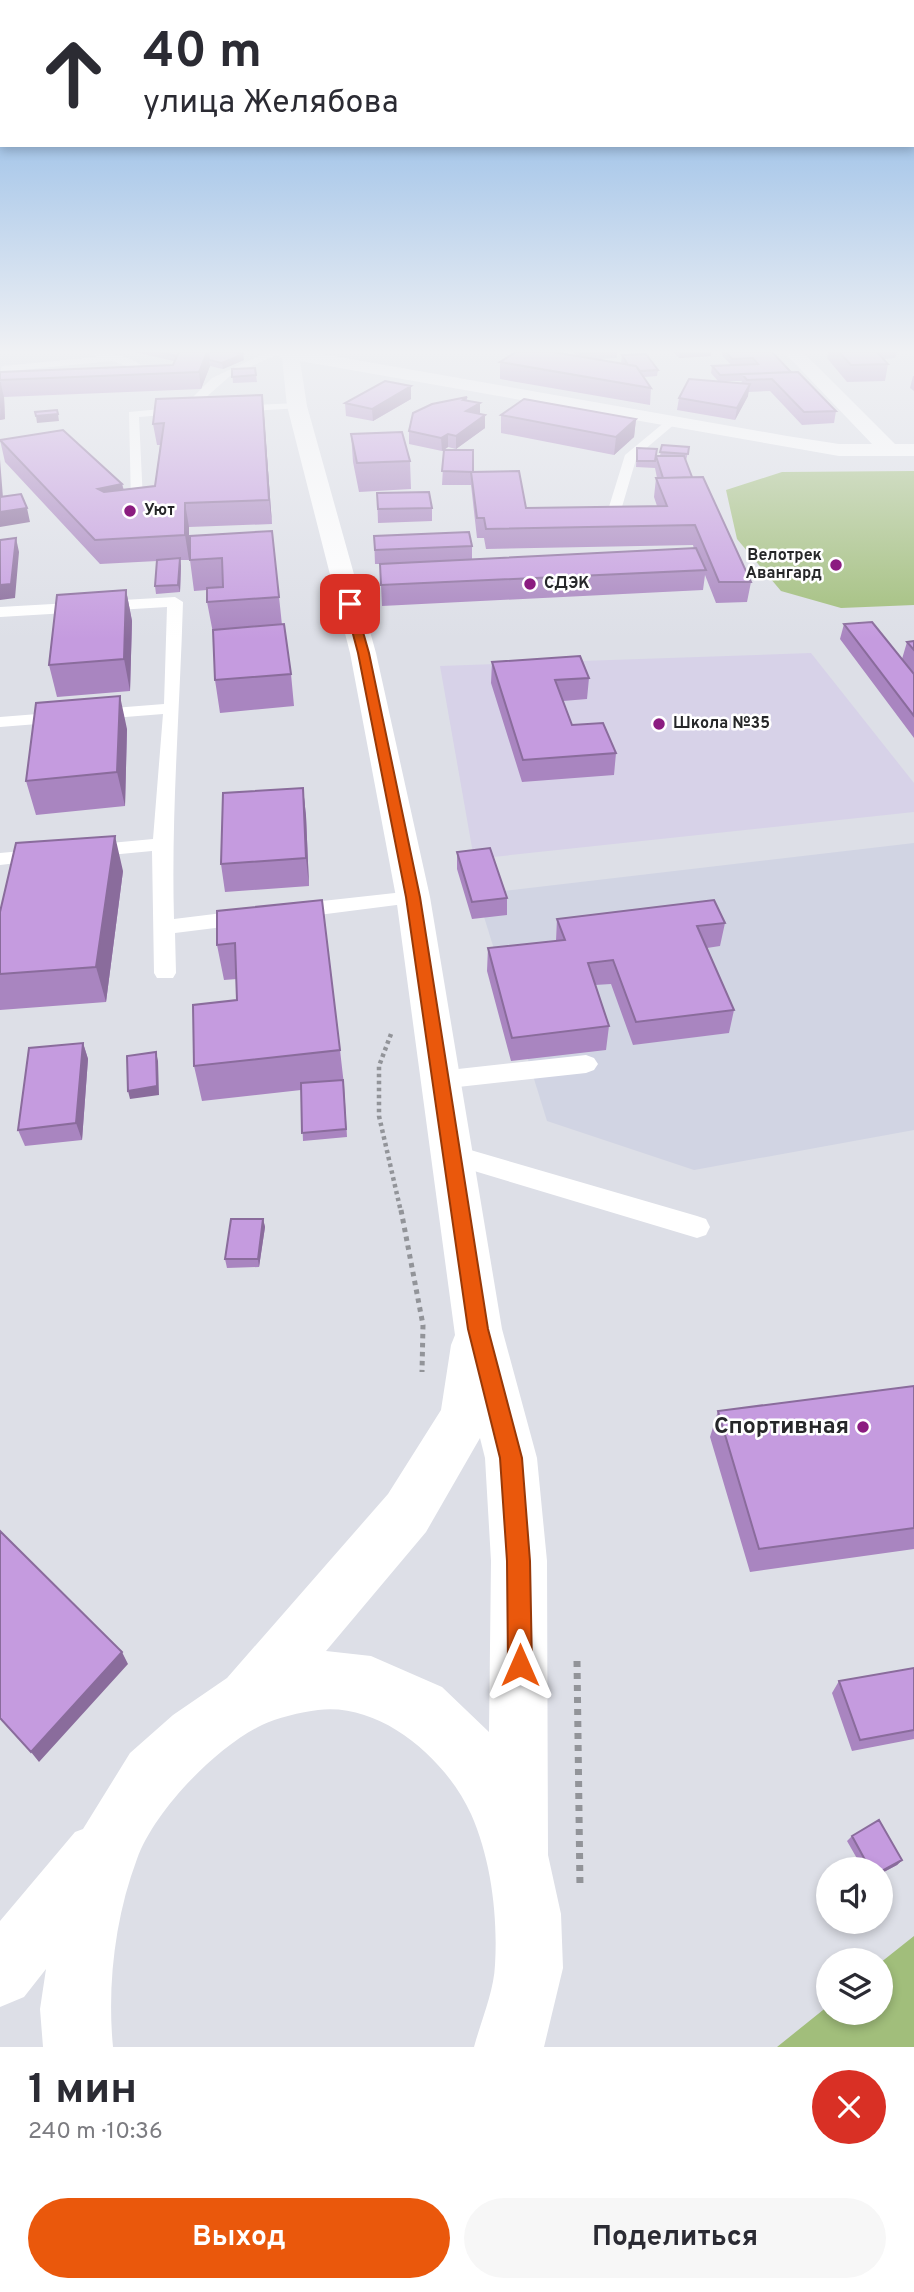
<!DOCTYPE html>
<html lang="ru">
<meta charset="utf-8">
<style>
:root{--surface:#fff;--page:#f7f7f7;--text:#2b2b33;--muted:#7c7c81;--accent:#ea580c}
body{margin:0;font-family:Overpass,sans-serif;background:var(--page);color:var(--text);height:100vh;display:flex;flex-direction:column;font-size:26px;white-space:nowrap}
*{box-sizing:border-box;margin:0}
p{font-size:23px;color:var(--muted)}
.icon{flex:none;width:38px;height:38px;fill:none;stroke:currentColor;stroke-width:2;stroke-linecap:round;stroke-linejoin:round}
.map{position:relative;height:2047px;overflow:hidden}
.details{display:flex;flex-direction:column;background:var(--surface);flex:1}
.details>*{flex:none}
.top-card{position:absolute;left:0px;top:0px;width:915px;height:147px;box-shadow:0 4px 10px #0003;background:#fff;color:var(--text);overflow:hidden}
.controls{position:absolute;left:816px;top:1857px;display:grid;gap:14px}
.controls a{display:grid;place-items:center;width:77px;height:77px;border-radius:50%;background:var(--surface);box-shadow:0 4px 10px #0003;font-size:35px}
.pin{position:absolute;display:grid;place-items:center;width:60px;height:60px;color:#fff;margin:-30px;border-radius:14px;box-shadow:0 4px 10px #0006}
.me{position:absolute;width:77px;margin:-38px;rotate:0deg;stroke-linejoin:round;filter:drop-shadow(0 0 5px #0008)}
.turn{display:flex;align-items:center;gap:24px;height:147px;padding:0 28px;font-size:32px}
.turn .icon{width:91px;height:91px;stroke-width:2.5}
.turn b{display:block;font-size:49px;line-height:60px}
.round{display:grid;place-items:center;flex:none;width:74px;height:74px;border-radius:37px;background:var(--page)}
.head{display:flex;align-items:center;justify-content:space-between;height:119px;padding:0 28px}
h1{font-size:42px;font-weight:700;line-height:52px}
.action{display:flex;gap:14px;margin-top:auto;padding:14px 28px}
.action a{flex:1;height:80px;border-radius:42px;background:var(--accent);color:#fff;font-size:28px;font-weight:700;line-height:80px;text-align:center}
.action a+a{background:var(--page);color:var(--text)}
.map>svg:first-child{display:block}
.built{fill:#d1d4e3}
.education{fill:#d7d2e8}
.green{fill:#a1be7b}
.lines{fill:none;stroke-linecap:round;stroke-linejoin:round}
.path-far2{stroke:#929499;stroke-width:4.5;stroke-dasharray:3.5 3.5;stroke-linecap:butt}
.path-far1{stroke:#929499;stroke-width:5;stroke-dasharray:4.5 4.5;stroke-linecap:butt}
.path{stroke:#929499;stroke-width:7;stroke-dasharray:6 6;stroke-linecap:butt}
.lane{fill:#fff;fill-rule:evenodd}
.secondary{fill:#fff;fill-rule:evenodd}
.wall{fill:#a985c0;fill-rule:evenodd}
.shaded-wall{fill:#8a6c9c}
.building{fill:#c59bdf;stroke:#8a6c9c;stroke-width:2}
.route{fill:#ea580c;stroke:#983908;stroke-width:2}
.poi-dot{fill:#8b1c80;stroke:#fff;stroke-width:2.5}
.labels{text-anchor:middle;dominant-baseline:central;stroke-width:5;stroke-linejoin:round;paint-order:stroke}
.far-poi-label{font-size:16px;font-weight:bold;fill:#262729;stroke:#fff;text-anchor:start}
.near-poi-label{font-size:23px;font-weight:bold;fill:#262729;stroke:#fff;text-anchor:end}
</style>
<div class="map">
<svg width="914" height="2047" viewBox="0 0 914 2047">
<rect width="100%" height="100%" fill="#dddfe7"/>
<path class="built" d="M914,843V1130L694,1170L547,1121L477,894Z"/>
<path class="education" d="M811,653L914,783V812L474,859L440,666Z"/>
<path class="green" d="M914,471V605L841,608L781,591L737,539L726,490L782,472Z
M914,1936V2047H777L828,2006V2012H880V1963Z"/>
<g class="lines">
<path class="path-far2" d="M391,1034L379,1066V1116L401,1212"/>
<path class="path-far1" d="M401,1210L423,1325L422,1372"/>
<path class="path" d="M577,1661L580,1888"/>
<path class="lane" d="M87,352C105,352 133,355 145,369C136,377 124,380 111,378V374L133,368L112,361L0,372L2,366L97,357Z
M267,352H282L230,376L195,407L203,408V412L139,417L143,501L131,504L129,412L183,407L212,378Z
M297,403L303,406L301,408L234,412L228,409L234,406Z
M666,421L676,423L637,456L619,517H588V511L608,510L625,455Z
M175,597L183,602C180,708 171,813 174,919L247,910L257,917L247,924L175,933L176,973L173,978H157L154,973L152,851L89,857L79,851L89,845L153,839L163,714L0,727V717L164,704L167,607L0,617V607Z
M44,849L54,855L51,859L0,865V853Z
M413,891L423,897L420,902L295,918L285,911L295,904Z
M586,1055L594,1058L598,1064L594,1070L586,1073L440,1089L432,1086L428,1080L432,1074L440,1071Z
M450,1144L697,1216L706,1219L710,1227L706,1235L697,1238L441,1161L437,1154L441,1147Z"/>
<path class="secondary" d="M271,352H311L787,436L839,444H872L784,352H803L895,444H914V456H839L300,361L307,406L376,653L430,897L502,1329L537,1458L547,1561L548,1855L561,1914L563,1968L544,2047H474C481,2021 494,1991 495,1965C498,1916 491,1859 471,1814C446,1759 381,1702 318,1710C301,1712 276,1718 262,1725C216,1747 154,1811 137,1859C115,1917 107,1986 113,2047H43L40,2009L46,1969L24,1997L0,2007V1921L75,1832L83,1829L130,1753L173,1715L227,1678L388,1494L441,1410L451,1345L455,1335L396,897L350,653L287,406L282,358ZM480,1438L485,1458L491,1561L489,1732L442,1687L371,1656L326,1651L426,1532Z"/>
</g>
<path class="wall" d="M134,352H235L244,360L223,369L210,366L201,389L4,397L5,419L0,420V372L173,365L174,361Z
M574,352H617V358L595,359L623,364L621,362L622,355L658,370L657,376L644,377L651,388L650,405L500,379V362L577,356Z
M673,352H711V356L679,358Z
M722,352H772L791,372L836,411L834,423L802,425L770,391L748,392V396L735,420L677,410L679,398L718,381L711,373L712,366L731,365L722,355ZM722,381H742L741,383Z
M828,352H897L895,358L883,359L888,364L885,381L847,382L827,358Z
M255,368L257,382L233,383L232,369Z
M913,376H914V391L910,388Z
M467,397V401L480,414L485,428L456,449L448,447L444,450L473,472L526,508L657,506L654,497L656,478H657L655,468L636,467L637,448L657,456H660L662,445L689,447L686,461L692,477L751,582L747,602L716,603L705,575L703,590L382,606L380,564H393H375L374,536L472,546V560L694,549L693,545L486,549L484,538H477L471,485H442L444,450L442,451L409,444V431Z
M411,399L373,421L346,416L345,403Z
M501,415L636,419L634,437L614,455L501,433Z
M264,416L272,524L189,527V560H180L181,566L180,592L156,594L155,586L157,561L100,564L5,462L0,440L122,484L124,490L155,486L160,445H157L153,424Z
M351,434L410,461L411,489L359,492L353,462Z
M377,493L432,508V521L378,523Z
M272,531L282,625L291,674L294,706L220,713L215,680L213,633L207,602V590L194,591L190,560Z
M126,590L132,621L130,691L57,697L49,665Z
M844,624L902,659L907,642L914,641V738L840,639Z
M492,662L589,678L587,699L563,701L572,725L616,753L614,775L522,782L491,683Z
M127,729L125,806L36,815L26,781Z
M303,788L306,816L309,886L225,892L221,864Z
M457,852L507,898V915L472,919L457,869Z
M123,871L106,1002L0,1010V912Z
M217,911L340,1050L344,1085L347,1137L303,1141L301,1090L202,1101L194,1066L237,1000V979L224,980L217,945Z
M557,919L725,923L720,946L707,948L734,1010L729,1033L633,1045L611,984L595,985L609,1026L606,1050L511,1061L487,971L488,948L556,941Z
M83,1043L88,1059L82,1140L25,1146L18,1130Z
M263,1219L265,1227L259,1267L227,1268L225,1259Z
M914,1386V1549L750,1572L710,1437L718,1411Z
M914,1668V1739L852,1751L832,1693L839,1681Z
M852,1836L902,1860L897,1865L880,1874V1869H863L847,1841Z"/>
<path class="shaded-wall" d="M207,352H208L210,366L201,389L199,372Z
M679,352H711V356L679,358Z
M243,354L244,360L223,369L222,363Z
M750,384L748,396L735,420L737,408Z
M1,385L4,397L5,419L0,420Z
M411,386V399L373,421L372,409Z
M262,395L264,416L272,524L269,500Z
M480,403V416L466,411Z
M58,414L59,421L37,423L36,416Z
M485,415V428L456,449V436Z
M636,419L634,437L614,455L616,437Z
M448,434V447L442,451L441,438Z
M0,459L3,498L0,499Z
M122,484L127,507L98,489Z
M185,503L189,527V560L185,535Z
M27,508L30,522L0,527V512Z
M16,538L19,552L15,598L0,600V585Z
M180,558L181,566L180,592L178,585Z
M126,590L132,621L130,691L124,659Z
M120,696L127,729L125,806L117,772Z
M303,788L306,816L309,886L306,858Z
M115,836L123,871L106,1002L96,967Z
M83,1043L88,1059L82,1140L76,1123Z
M156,1052L158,1061L159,1095L130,1099L128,1091Z
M263,1219L265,1227L259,1267L258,1259Z
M122,1652L128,1664L39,1762L31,1752Z
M902,1860L897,1865L880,1874V1872Z"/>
<path class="building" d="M159,352H179L177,356Z
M179,352H207L199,372L0,380V372L173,365Z
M208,352H235L243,354L222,363L209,360Z
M516,352H553L636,366L651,388L500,362Z
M579,352H610L580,354Z
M726,352H772L791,372L720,375L712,366L758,364L753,358L732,359Z
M839,352H877L888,364L851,365Z
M646,354L658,370L640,371L636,366L628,365L622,355Z
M255,368L256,375L232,377V369Z
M798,372L836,411L804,412L772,379L747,380L742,374Z
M689,379L750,384L737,408L679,398Z
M385,381L411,386L372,409L345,403Z
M0,382L2,407H0Z
M262,395L269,500L185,503V535L95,540L0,440L63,430L122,484L98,489L104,492L155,486L164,423L153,424L156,399Z
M467,397L463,400L480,403L466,411L485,415L456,436L448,434L441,438L409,431L413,413L432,404Z
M524,399L636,419L616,437L501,415Z
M57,410L58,414L36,416L35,412Z
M402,432L410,461L357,463L351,434Z
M662,445L689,447L688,454L660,452Z
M637,448L657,449L655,461H637Z
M444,450H473V472L442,471Z
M656,456H684L692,477L663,478Z
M519,471L526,508L667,506L656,478L703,477L751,582H719L695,525L486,529L484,518H477L471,472Z
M429,492L432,508L378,509L377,493Z
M21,494L27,508L0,512V497Z
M272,531L279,597L207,602V588L223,587L222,558L190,560V536Z
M469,532L472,546L375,550L374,536Z
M16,538L11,584L0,585V540Z
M696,548L706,570L381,585L380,564Z
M180,558L178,585L155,586L157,560Z
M126,590L124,659L49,665L57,595Z
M872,622L914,674V716L844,624Z
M284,624L291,674L215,680L213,630Z
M914,641V650L907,642Z
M580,656L589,678L555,680L572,725L603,723L616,753L523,760L492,662Z
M120,696L117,772L26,781L36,703Z
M303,788L306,858L221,864L223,793Z
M115,836L96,967L0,974V912L16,843Z
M490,848L507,898L472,902L457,852Z
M322,900L340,1050L194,1066L193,1005L237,1000L235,943L217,945V911Z
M714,900L725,923L697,926L734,1010L636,1022L613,960L588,963L609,1026L512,1038L488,948L565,940L557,919Z
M83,1043L76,1123L18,1130L29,1048Z
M156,1052L157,1086L128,1091L127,1056Z
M343,1080L346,1129L302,1133L301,1083Z
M231,1219H263L258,1259H225Z
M914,1386V1528L759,1549L718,1411Z
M0,1531L122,1652L31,1752L0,1718Z
M914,1668V1730L860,1740L839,1681Z
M879,1820L902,1860L880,1872V1869H870L852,1836Z"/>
<linearGradient id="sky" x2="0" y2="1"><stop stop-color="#75aae2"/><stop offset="0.55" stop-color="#f0f1f4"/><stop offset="1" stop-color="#f0f1f4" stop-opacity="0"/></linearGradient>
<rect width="914" height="639" fill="url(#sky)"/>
<path class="route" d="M350,601L355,604L369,653L420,897L488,1329L522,1458L530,1561L532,1665L528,1674L520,1677L511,1674L508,1665L507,1561L500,1458L468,1329L406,897L358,653L345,604Z"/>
<g class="poi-dot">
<circle cx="130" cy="511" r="7"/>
<circle cx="836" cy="565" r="7"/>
<circle cx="530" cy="584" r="7"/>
<circle cx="659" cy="724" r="7"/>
<circle cx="863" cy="1427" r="7"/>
</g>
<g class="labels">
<g class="far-poi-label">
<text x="144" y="511">Уют</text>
<text x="822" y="556" text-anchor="end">Велотрек<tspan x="822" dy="18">Авангард</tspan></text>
<text x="544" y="584">СДЭК</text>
<text x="673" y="724">Школа №35</text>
</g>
<g class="near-poi-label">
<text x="849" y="1427">Спортивная</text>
</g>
</g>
</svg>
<div class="controls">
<a><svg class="icon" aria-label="sound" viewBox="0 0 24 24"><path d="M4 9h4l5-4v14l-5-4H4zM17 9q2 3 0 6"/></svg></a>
<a><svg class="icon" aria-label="layers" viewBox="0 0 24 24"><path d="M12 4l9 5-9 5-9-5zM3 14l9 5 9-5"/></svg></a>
</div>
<div class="pin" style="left:350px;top:604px;background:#d93025"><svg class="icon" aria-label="arrive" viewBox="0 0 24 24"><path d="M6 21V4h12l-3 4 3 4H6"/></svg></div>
<svg class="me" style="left:520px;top:1665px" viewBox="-20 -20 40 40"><path d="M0-17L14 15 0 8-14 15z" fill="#ea580c" stroke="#fff" stroke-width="4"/></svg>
<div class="top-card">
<div class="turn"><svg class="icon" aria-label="ahead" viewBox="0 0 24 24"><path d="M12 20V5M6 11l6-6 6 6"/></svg><div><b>40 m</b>улица Желябова</div></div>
</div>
</div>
<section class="details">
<div class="head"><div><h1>1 мин</h1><p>240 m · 10:36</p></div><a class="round" style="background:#d93025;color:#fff"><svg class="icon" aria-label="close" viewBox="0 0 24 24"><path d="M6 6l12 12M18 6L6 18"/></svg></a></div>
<div class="action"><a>Выход</a><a>Поделиться</a></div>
</section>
